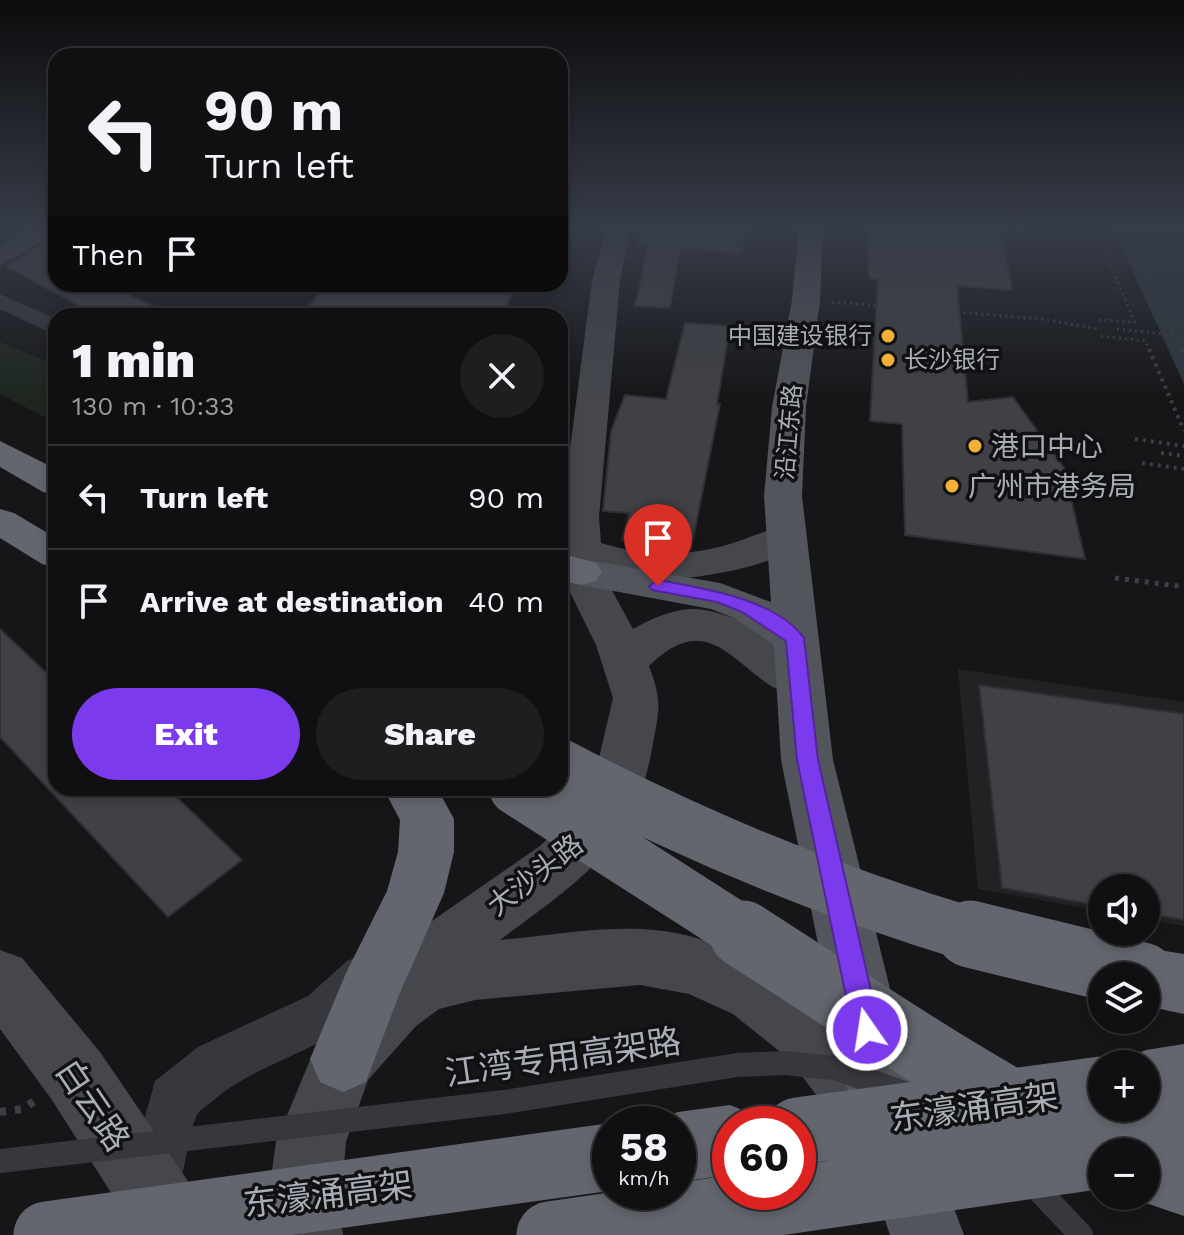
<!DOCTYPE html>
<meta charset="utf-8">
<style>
:root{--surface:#101012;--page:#1e1e20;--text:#f1f3f6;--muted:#9c9d9f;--line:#303032;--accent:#7c3aed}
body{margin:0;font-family:"Work Sans","Noto Sans SC",sans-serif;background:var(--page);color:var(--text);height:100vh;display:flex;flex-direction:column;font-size:30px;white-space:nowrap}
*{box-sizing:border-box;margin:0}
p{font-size:26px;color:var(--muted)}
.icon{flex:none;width:44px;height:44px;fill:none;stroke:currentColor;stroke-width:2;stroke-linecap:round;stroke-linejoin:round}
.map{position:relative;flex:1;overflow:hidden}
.panel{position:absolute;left:48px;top:308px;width:520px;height:488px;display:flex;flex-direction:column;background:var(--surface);border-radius:24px;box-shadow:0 4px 12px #0003,0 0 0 2px var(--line)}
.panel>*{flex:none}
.guide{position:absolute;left:48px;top:48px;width:520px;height:244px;border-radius:24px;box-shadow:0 4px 12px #0003,0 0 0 2px var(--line);background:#101012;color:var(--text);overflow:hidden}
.controls{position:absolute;left:1088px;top:874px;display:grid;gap:16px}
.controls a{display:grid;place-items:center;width:72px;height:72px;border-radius:50%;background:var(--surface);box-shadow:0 4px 12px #0003,0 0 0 2px var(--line);font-size:40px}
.speed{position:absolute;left:592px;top:1106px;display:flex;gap:16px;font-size:40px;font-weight:700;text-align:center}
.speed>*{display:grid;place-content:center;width:104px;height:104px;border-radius:50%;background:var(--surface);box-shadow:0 4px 12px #0003,0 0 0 2px var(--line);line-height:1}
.speed small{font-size:20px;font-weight:400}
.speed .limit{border:12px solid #d22;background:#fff;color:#111}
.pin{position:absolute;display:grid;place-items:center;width:68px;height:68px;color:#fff;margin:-82px -34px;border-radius:50% 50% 50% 0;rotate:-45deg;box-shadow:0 0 8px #0007}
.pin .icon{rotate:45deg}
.me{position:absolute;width:88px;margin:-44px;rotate:347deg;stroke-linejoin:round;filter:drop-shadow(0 0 6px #0008)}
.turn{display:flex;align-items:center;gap:28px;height:168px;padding:0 24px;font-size:36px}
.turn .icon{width:104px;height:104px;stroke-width:2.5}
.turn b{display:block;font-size:56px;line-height:68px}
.then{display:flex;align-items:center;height:76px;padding:0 24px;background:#0003;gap:16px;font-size:30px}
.round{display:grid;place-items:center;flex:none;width:84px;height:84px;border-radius:42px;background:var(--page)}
.summary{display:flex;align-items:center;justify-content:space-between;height:136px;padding:0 24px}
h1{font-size:48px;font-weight:800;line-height:60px}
.button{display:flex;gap:16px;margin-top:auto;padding:16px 24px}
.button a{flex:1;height:92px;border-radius:48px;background:var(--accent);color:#fff;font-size:32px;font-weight:800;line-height:92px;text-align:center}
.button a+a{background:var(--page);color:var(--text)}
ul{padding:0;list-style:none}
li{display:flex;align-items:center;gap:24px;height:104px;padding:0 24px;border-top:2px solid var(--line)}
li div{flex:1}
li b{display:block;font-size:30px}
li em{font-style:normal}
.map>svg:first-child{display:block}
.built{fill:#222225}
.green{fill:#1e261f}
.water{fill:#2c353c}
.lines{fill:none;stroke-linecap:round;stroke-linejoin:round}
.river{fill:#2c353c;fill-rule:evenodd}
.building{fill:#404145;stroke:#303034;stroke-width:2}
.path-far3{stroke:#3d3f44;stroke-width:3;stroke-dasharray:2 4;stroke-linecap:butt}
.path-far2{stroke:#3d3f44;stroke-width:4;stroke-dasharray:3 5;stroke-linecap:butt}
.path-far1{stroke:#3d3f44;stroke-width:5;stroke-dasharray:4 6;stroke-linecap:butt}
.path{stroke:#3d3f44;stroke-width:8;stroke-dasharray:6 9;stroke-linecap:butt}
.street{fill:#37383d;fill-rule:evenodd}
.secondary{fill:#45474d;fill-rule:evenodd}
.primary{fill:#53555c;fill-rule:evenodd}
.highway{fill:#63666e;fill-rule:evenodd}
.lane-bridge{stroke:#37383d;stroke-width:24}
.highway-bridge-far1{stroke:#63666e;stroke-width:54}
.highway-bridge{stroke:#63666e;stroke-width:67}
.route{fill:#7c3aed;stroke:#51269a;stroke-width:2}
.poi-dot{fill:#f2b134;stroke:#111113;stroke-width:3}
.labels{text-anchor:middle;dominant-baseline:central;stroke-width:7;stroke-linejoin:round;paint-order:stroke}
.far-poi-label{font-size:24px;fill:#a8adb8;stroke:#111113;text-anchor:end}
.far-street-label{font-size:24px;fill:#a8adb8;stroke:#111113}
.poi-label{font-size:28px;fill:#a8adb8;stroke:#111113;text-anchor:start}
.street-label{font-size:28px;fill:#a8adb8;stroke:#111113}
.near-street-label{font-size:34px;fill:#a8adb8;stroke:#111113}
</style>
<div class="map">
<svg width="1184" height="1235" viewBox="0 0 1184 1235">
<rect width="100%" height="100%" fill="#161618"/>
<path class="built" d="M958,669L1184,702V926L1146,919V888H1102V911L978,889Z"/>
<path class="green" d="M0,342L56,365V423L0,394Z"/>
<path class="water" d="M1113,227H1184V384Z"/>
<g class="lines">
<path class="river" d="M1184,1065V1149L1146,1154L1102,1152V1160L1050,1168L1020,1155L1007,1125L1020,1095L1050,1082L1102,1076V1108H1146V1070Z"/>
</g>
<path class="building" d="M639,227H748L740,254L680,248L670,308L635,306L648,246L638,245Z
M867,227H1000L1012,290L957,286L968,402L1013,397L1064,468L1085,559L905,535L902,424L870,421L878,279L869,278Z
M56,236V284H108L173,316H97L6,266Z
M326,284L450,285L515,284L503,316H302Z
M685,323L730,326L717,404H720L691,549L622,540L629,513L603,511L611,431L625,395L666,399Z
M0,629L56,682V788H167L242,860L168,917L0,737Z
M979,685L1184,714V920L1146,913V888H1102V906L1002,888Z"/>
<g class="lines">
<path class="path-far3" d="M1094,227L1135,322L1097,320
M1125,227L1183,351
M832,302L1042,319L1098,329
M1117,329L1174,335
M1101,336L1146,341L1150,351"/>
<path class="path-far2" d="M1149,349L1184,431
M1182,349L1184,354
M1135,439L1184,446
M1161,453L1184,456
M1142,463L1184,469"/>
<path class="path-far1" d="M1115,578L1179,586"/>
<path class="path" d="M0,1112L23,1109L36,1100"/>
<path class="street" d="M0,294L56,319V335L0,309Z
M364,954L381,961L388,977C358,1046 268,1054 215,1099C210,1104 200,1109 197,1115C188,1132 186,1170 177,1193L157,1201L137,1193L129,1173L155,1081L198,1047L308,996L347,961Z"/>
<path class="secondary" d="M32,227H56V233L0,266V247Z
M607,227H631L620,281L599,517L601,543C640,555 682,557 723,546C748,540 773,523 799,529L805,538C786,566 690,581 656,579C640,578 614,569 602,572L633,629C651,619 670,610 691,609C730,608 804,648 823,681L816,693C749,713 725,590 649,666C663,703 659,711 652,749C634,849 576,883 500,940C546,936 595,927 641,929C740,933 859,1008 897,1101L887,1125L863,1135L839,1125L789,1059L733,1014L689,994L640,985L475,1000L439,1009L416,1026L368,1080L346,1142L340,1213L343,1235H269L266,1213L276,1142L320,1036L342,1012L349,996L390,950L540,846L581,806L593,784L613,698L596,645L560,572L561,517L592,281Z
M0,950L22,958L100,1052L207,1209L218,1235H138L52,1100L0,1029Z"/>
<path class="primary" d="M799,227H823L820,300L806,407L802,496L833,760L927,1137L964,1235H890L857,1137L781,760L774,645L734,618L711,609L581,585L566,581L560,572L566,563L581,559L720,583L771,602L764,496L772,407L792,300Z"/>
<path class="highway" d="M0,441L56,469V495L43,492L0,467Z
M0,509L14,513L56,538V568L42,564L0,538Z
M560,553L596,563L602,572L596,581L581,585L560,580Z
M383,788H437L454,819V852L444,893L399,995L366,1082L343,1092L320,1082L310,1059L346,973L387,891L398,852L400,820Z
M1146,948L1184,954V1014L1146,1006V976H1115L1124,956Z
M1184,1044V1216L1125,1196H1146V1152H1102V1178L1090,1152L1100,1127L1139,1115L1123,1108H1146V1064H1121L1122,1060L1146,1050Z
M730,1105L755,1115L758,1124H730V1175L678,1182V1124L653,1122L678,1112Z"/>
<path class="lane-bridge" d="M0,1161L504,1102L737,1065L785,1063L835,1068L907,1094
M1030,1181L1081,1235"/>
<path class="highway-bridge-far1" d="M560,766C694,836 831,893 976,936
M516,788L747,936"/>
<path class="highway-bridge" d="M743,934C862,1010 978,1091 1105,1152
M970,934L1142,976
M798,1131L1102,1090
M47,1235L610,1157
M550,1235L1102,1155"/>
</g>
<linearGradient id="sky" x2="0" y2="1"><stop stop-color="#0c0c0d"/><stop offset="0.57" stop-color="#363c48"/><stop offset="1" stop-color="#363c48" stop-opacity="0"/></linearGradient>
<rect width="1184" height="400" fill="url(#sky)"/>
<path class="route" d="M658,580C702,588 776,599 804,638L818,760L880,1030L876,1039L867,1043L857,1039L853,1030L797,760L786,641L742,612L717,602L652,590L649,586Z"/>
<g class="poi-dot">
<circle cx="888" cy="336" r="8"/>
<circle cx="888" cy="360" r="8"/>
<circle cx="975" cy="446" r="8"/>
<circle cx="952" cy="486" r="8"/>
</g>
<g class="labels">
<g class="far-poi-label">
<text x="872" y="336">中国建设银行</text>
<text x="904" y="360" text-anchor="start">长沙银行</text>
</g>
<g class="far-street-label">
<text transform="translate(789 432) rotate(-85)">沿江东路</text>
</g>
<g class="poi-label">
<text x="991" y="446">港口中心</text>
<text x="968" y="486">广州市港务局</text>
</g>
<g class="street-label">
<text transform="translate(535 875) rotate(-38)">大沙头路</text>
</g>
<g class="near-street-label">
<text transform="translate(563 1057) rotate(-8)">江湾专用高架路</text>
<text transform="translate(93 1105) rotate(56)">白云路</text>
<text transform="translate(974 1107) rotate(-8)">东濠涌高架</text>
<text transform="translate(328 1194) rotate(-7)">东濠涌高架</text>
</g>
</g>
</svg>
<div class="controls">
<a><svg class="icon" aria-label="sound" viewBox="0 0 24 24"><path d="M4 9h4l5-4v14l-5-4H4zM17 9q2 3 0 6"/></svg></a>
<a><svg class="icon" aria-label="layers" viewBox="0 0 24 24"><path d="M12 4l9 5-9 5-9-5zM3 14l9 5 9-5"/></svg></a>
<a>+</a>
<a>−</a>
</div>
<div class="speed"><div>58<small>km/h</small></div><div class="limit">60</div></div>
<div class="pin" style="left:658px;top:586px;background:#d93025"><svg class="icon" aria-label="arrive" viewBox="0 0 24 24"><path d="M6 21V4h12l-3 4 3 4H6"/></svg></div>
<svg class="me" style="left:867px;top:1030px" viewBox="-20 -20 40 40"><circle r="17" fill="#7c3aed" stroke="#fff" stroke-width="3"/><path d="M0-11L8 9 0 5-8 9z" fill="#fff"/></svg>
<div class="guide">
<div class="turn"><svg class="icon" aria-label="left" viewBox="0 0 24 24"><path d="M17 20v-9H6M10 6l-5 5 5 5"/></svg><div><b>90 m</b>Turn left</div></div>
<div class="then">Then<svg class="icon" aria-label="arrive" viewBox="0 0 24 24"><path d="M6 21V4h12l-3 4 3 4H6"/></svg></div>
</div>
<section class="panel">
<div class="summary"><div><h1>1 min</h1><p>130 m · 10:33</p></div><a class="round"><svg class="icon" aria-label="close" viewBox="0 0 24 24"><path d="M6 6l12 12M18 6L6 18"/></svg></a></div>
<ul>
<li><svg class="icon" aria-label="left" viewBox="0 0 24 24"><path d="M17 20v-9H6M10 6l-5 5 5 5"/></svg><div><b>Turn left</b></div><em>90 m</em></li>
<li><svg class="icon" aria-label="arrive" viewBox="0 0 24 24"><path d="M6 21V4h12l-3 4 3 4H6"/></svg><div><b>Arrive at destination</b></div><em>40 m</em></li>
</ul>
<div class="button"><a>Exit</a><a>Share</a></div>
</section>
</div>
